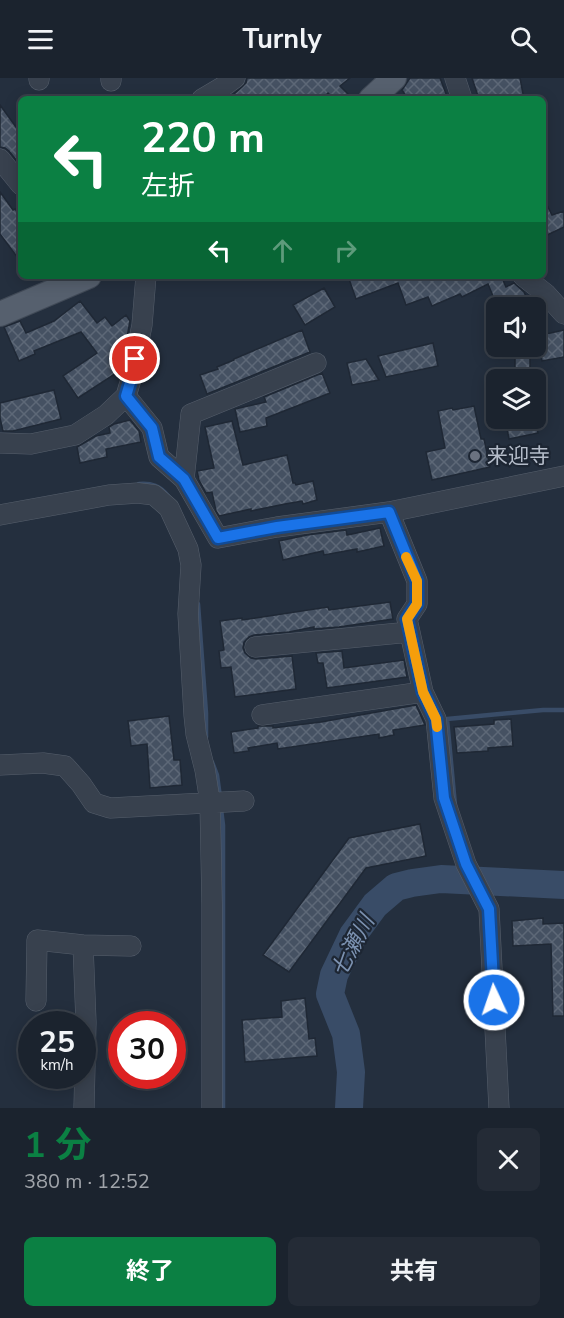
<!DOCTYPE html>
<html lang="ja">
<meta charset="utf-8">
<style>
:root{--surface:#1b232e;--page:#242b36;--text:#f1f3f6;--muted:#a0a4aa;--line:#39404a;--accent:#0b8043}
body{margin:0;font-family:"Nunito Sans","Noto Sans JP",sans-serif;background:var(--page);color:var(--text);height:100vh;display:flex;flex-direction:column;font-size:22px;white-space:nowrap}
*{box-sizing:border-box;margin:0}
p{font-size:20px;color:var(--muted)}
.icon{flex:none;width:33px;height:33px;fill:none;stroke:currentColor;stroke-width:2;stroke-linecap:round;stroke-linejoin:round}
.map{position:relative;height:1030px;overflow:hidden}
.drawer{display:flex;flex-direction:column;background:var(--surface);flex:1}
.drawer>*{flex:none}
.top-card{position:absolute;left:18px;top:18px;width:528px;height:183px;border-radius:9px;box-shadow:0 3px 15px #0003,0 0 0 2px var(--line);background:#0b8043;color:#fff;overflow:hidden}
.tools{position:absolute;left:486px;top:219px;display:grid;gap:12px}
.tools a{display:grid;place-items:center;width:60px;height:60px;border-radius:9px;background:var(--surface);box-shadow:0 3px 15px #0003,0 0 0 2px var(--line);font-size:30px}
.speed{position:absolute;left:18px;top:933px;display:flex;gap:12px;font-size:30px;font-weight:700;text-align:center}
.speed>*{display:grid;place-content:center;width:78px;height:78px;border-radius:50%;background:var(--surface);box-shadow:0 3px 15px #0003,0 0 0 2px var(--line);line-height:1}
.speed small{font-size:15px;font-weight:400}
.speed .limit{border:9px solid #d22;background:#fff;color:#111}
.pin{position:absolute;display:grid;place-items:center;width:51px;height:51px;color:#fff;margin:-26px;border:3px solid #fff;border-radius:50%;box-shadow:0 2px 6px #0007}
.me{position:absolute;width:66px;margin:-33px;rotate:357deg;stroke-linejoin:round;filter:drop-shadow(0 0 4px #0008)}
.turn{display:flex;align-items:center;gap:21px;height:126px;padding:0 24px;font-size:27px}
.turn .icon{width:78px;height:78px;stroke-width:2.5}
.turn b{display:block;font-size:42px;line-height:51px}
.lanes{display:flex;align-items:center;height:57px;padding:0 24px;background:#0003;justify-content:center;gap:30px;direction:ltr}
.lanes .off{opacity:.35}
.round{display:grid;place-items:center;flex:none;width:63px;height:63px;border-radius:9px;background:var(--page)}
.headline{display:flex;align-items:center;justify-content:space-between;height:102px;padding:0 24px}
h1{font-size:36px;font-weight:700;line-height:45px;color:var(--accent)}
.cta{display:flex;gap:12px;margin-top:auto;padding:12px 24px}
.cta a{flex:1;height:69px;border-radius:9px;background:var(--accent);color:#fff;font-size:24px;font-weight:700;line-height:69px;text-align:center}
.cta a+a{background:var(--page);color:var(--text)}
header{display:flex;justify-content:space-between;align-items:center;height:78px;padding:0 24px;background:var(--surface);font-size:27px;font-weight:700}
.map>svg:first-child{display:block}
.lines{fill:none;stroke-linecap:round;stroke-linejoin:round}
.stream{stroke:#394c67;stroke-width:4.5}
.river{stroke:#394c67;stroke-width:28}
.building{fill:url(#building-cross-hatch);stroke:#1f2835;stroke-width:1.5}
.minor-casing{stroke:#565f6c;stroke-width:21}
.major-casing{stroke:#414a57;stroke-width:26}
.minor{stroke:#38414e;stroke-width:20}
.major{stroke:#56606e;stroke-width:24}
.route-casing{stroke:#114b97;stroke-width:15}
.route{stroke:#1a73e8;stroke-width:10}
.slow{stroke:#f59e0b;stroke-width:10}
.worship-dot{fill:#6b7280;stroke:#1d2633;stroke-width:2}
.labels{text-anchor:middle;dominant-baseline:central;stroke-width:4.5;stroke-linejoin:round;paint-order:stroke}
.poi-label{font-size:21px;fill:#b4bcc9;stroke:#1d2633;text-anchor:start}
.water-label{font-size:22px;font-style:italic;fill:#7c92b1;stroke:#1d2633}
</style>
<header><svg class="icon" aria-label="menu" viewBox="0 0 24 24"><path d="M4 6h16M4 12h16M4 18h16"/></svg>Turnly<svg class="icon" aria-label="search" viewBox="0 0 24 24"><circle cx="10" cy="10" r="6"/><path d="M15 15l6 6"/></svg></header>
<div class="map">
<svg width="564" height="1030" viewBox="0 0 564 1030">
<defs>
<pattern id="building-cross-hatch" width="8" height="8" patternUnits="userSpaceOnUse" patternTransform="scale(1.5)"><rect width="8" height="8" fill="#455162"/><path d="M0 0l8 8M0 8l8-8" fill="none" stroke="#5d6877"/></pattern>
</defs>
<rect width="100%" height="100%" fill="#242f3e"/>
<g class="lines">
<path class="stream" d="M139,406C152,405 160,408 168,418
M198,526L206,635V659
M212,684L217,697L220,719
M455,727L447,641L543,632H564
M221,731L223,747V1030"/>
<path class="river" d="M349,1030L351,994L346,956L330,916L334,897L353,857L375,827L396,809L412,805L441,801L564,807"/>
</g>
<path class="building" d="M247,0H350L340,8L353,21H334L328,15L322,21H239L234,16L242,9L246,5Z
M410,0H440L448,21H408L402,12Z
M472,0H520L524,21H479Z
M0,27L21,56V88L9,73L5,70L0,69Z
M0,114L13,132L15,131L21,138V184L0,156Z
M543,119L552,137L564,133V149L543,159Z
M348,198H505L502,200L506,209L514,205L524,214L531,230H498L488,206L462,219L460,216L432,228L428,219L406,227L398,205L356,221Z
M324,210L335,229L305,247L293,227Z
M80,223L97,245L105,239L112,248L126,237L130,243L121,292L78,320L63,298L97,275L81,254L34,273L35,276L19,283L4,249L20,243L26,255L54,243Z
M302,252L310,274L207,316L200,297L218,291L217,289L234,282V281Z
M564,252V279L542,283L537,258Z
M433,265L438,288L386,299L378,278Z
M515,277H530V296L515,297Z
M366,281L379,302L352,307L347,285Z
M322,295L330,315L266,340L267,348L240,354L235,331L266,324L264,319Z
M54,312L61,341L13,353H3L0,340V325Z
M474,328L481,361H484L490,389L432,402L426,374L445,370L438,333L452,330L453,332Z
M505,340H535L538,355L509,361Z
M130,342L139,353L141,364L106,371L107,379L80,385L77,369L96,358L110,355L109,349L114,346Z
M232,343L243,387L287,377L293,405H295L296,407L313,403L317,422L303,426L302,423L285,426L251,433V431L219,438L216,433L212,414L206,415L199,402L197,393L214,390L205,349Z
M380,450L384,468L357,474V471L324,477L323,473L283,482L279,463L307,457L346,452L347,457Z
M390,524L393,541L339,549L314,551V549L289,554L254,557L249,559L244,564L243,570L245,575L251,580L256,581L292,578L296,611L235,619L231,589L221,590L219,573L224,572L220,543L242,540V542L328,529L329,532Z
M342,573L344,590L404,582L407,599L327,610L323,585H318L316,575Z
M416,627L425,647L393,652L394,657L379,660V656L278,671L277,665L248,670L249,673L234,675L231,654L258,650V648H273V650L321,644Z
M169,638L174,682H180L182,707L150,710L147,666L131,668L128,643Z
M511,641L513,668L488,670V673L457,675L454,649L494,646V642Z
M420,746L426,778L366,790L289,894L263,877L349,760Z
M543,840V846L564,845V938H553L551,866L513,868L512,843Z
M305,920L309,961L315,960L317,978L245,984L242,942L282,939L281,923Z"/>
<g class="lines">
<defs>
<path id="minor" d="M39,0V2
M111,0V3
M455,0L462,21
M202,21L224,8L235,0
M0,81L21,107
M523,198L546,216L564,236
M126,318L152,350L159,379L184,401L218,460L277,449L389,434L564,398
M0,365L31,366L75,357L106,337L126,318L132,298L142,247L146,198
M184,401L191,336L316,285
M389,434L417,503V526L407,541L423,614L436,641L444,720L466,786L489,831L499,1030
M0,437L109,417L138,415L154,417L169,430L188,471L191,487L188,536L194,637L196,656L205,692L210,724L212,828V1030
M255,569L410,554
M262,637L423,614
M0,687L43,685L65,688L81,706L94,725L110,730L244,723
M83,867L86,944L84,1030
M36,923L37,862L83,867L131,868"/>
<path id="major" d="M371,21L394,0
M0,236L89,198"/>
</defs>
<use href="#minor" class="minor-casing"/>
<use href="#major" class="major-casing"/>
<use href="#minor" class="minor"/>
<use href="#major" class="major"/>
</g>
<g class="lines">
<defs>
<path id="route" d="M135,281L132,298L126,318L152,350L159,379L184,401L218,460L277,449L389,434L417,503V526L407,541L423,614L436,641L444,720L466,786L489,831L494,922"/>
</defs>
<use href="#route" class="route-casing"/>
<use href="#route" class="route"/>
<path class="slow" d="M406,479L417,503V526L407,541L423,614L436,641L437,649"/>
</g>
<circle class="worship-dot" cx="475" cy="378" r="6"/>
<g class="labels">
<g class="poi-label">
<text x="487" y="378">来迎寺</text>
</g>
<g class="water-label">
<text transform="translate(353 868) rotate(-62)">七瀬川</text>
</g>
</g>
</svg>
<div class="tools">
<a><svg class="icon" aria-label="sound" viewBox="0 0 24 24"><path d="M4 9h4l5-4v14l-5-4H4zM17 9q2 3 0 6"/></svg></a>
<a><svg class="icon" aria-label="layers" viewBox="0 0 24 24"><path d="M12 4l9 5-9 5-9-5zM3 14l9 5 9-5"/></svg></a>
</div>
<div class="speed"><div>25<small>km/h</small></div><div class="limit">30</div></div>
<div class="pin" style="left:135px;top:281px;background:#d93025"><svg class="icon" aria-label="arrive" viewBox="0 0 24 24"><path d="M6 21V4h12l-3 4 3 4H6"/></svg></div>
<svg class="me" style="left:494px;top:922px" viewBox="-20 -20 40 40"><circle r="17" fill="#1a73e8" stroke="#fff" stroke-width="3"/><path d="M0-11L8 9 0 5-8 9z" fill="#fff"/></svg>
<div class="top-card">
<div class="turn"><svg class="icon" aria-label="left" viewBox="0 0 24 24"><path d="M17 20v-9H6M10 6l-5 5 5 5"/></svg><div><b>220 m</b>左折</div></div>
<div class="lanes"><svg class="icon" aria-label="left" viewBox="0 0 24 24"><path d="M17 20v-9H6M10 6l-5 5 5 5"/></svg><svg class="icon off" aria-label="ahead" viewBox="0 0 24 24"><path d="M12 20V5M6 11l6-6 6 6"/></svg><svg class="icon off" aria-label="right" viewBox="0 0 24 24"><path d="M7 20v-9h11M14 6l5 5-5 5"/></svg></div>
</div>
</div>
<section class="drawer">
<div class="headline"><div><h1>1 分</h1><p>380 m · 12:52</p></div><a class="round"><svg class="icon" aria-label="close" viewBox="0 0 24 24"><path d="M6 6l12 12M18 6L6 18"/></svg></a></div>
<div class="cta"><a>終了</a><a>共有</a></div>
</section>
